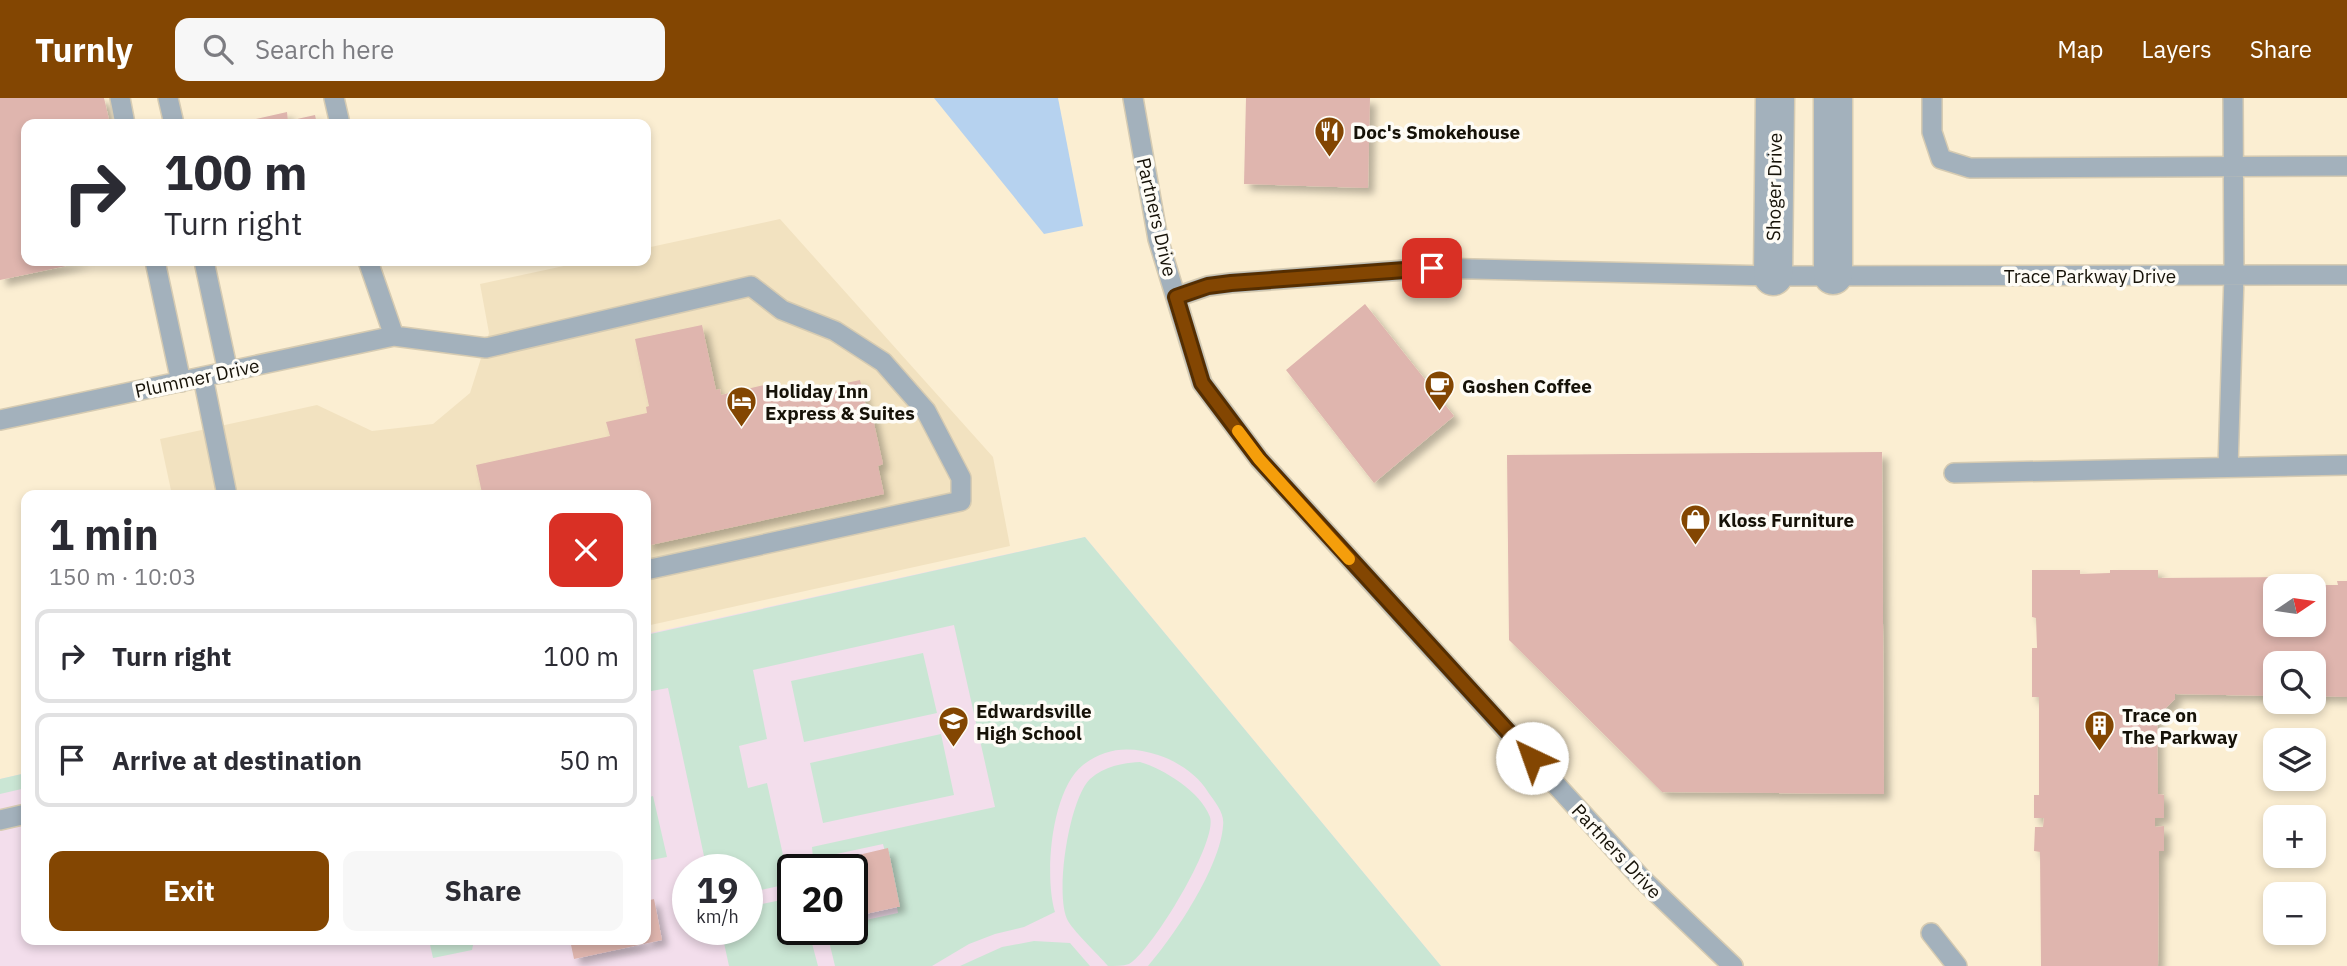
<!DOCTYPE html>
<meta charset="utf-8">
<style>
:root{--surface:#fff;--page:#f7f7f7;--text:#2b2b33;--muted:#7c7c81;--line:#e1e1e2;--accent:#834602}
body{margin:0;font-family:"IBM Plex Sans",sans-serif;background:var(--page);color:var(--text);height:100vh;display:flex;flex-direction:column;font-size:26px;white-space:nowrap}
*{box-sizing:border-box;margin:0}
p{font-size:23px;color:var(--muted)}
.icon{flex:none;width:38px;height:38px;fill:none;stroke:currentColor;stroke-width:2;stroke-linecap:round;stroke-linejoin:round}
.map{position:relative;flex:1;overflow:hidden}
.details{position:absolute;left:21px;top:392px;width:630px;height:455px;display:flex;flex-direction:column;background:var(--surface);border-radius:14px;box-shadow:0 4px 10px #0003}
.details>*{flex:none}
.hud{position:absolute;left:21px;top:21px;width:630px;height:147px;border-radius:14px;box-shadow:0 4px 10px #0003;background:#fff;color:var(--text);overflow:hidden}
.needle{width:46px;rotate:77deg}
.fabs{position:absolute;left:2263px;top:476px;display:grid;gap:14px}
.fabs a{display:grid;place-items:center;width:63px;height:63px;border-radius:14px;background:var(--surface);box-shadow:0 4px 10px #0003;font-size:35px}
.speed{position:absolute;left:672px;top:756px;display:flex;gap:14px;font-size:35px;font-weight:700;text-align:center}
.speed>*{display:grid;place-content:center;width:91px;height:91px;border-radius:50%;background:var(--surface);box-shadow:0 4px 10px #0003;line-height:1}
.speed small{font-size:18px;font-weight:400}
.speed .limit{border:4px solid #111;border-radius:10px;background:#fff;color:#111}
.pin{position:absolute;display:grid;place-items:center;width:60px;height:60px;color:#fff;margin:-30px;border-radius:14px;box-shadow:0 4px 10px #0006}
.me{position:absolute;width:77px;margin:-38px;rotate:318deg;stroke-linejoin:round;filter:drop-shadow(0 0 5px #0008)}
.turn{display:flex;align-items:center;gap:24px;height:147px;padding:0 28px;font-size:32px}
.turn .icon{width:91px;height:91px;stroke-width:2.5}
.turn b{display:block;font-size:49px;line-height:60px}
.round{display:grid;place-items:center;flex:none;width:74px;height:74px;border-radius:14px;background:var(--page)}
.head{display:flex;align-items:center;justify-content:space-between;height:119px;padding:0 28px}
h1{font-size:42px;font-weight:700;line-height:52px}
.primary-button{display:flex;gap:14px;margin-top:auto;padding:14px 28px}
.primary-button a{flex:1;height:80px;border-radius:14px;background:var(--accent);color:#fff;font-size:28px;font-weight:700;line-height:80px;text-align:center}
.primary-button a+a{background:var(--page);color:var(--text)}
ul{padding:0;list-style:none}
li{display:flex;align-items:center;gap:21px;height:94px;margin:0 14px 10px;padding:0 14px;border:4px solid var(--line);border-radius:14px}
li div{flex:1}
li b{display:block;font-size:26px}
li em{font-style:normal}
header{display:flex;align-items:center;gap:42px;box-sizing:border-box;height:98px;padding:0 35px;background:var(--accent);color:#fff}
header strong{font-size:33px}
nav{display:flex;gap:38px;margin-inline-start:auto;font-size:24px}
.search{width:490px;height:63px;background:var(--page);display:flex;align-items:center;gap:18px;box-sizing:border-box;padding:0 24px;border-radius:14px;color:var(--muted);font-size:26px}
.map>svg:first-child{display:block}
.built{fill:#f2e2c0}
.education{fill:#f3deec;fill-rule:evenodd}
.green{fill:#cae6d4}
.water{fill:#b6d2ef}
.building{fill:#dfb5ae;filter:url(#shadow)}
.lines{fill:none;stroke-linecap:round;stroke-linejoin:round}
.service-casing{stroke:#d6cbb2;stroke-width:22}
.minor-casing{stroke:#d6cbb2;stroke-width:41}
.service{stroke:#a3b1bc;stroke-width:19}
.minor{stroke:#a3b1bc;stroke-width:38}
.route-casing{stroke:#552e01;stroke-width:18}
.route{stroke:#834602;stroke-width:12}
.slow{stroke:#f59e0b;stroke-width:12}
.labels{text-anchor:middle;dominant-baseline:central;stroke-width:7;stroke-linejoin:round;paint-order:stroke}
.poi-label{font-size:19px;font-weight:bold;fill:#161208;stroke:#fefcf6;text-anchor:start}
.street-label{font-size:19px;fill:#161208;stroke:#fefcf6}
</style>
<header>
<strong>Turnly</strong>
<div class="search"><svg class="icon" aria-label="search" viewBox="0 0 24 24"><circle cx="10" cy="10" r="6"/><path d="M15 15l6 6"/></svg>Search here</div>
<nav><a>Map</a><a>Layers</a><a>Share</a></nav>
</header>
<div class="map">
<svg width="2347" height="868" viewBox="0 0 2347 868">
<defs>
<filter id="shadow"><feDropShadow dx="6" dy="6" stdDeviation="3.5" flood-color="#0004"/></filter>
</defs>
<rect width="100%" height="100%" fill="#fbeed2"/>
<path class="built" d="M780,121L993,359L1010,448L646,528V397H172L160,341L317,307L372,333L433,326L470,295L489,235L480,186L587,163H646V150Z"/>
<path class="education" d="M1085,439L1441,868H0V681L26,675V842H646V536ZM688,772H747V831H688ZM793,772H852V831H793Z"/>
<path class="green" d="M1085,439L1441,868H1148C1175,837 1220,769 1223,728C1225,715 1215,704 1208,694C1198,677 1177,663 1158,657C1131,648 1106,649 1083,667C1051,692 1044,778 1055,814L1024,829L995,836L969,846L932,868H835L826,831H852V825L898,815L897,809H899L883,746L813,761L812,749L995,709L954,527L753,572L767,641L739,648L748,690L767,685L783,757L779,788L747,795V772H707L668,590L646,594V537Z
M923,555L937,615L804,644L791,583Z
M941,636L954,697L823,725L810,665Z
M1140,664C1164,671 1201,694 1210,719C1218,744 1151,854 1129,866C1123,868 1115,868 1108,868C1097,855 1076,836 1068,823C1054,798 1069,701 1090,681C1105,668 1122,665 1140,664Z
M26,675V690L0,696V681Z
M653,698L667,759L646,763V700Z
M786,801L795,836L809,834L818,868H729L721,831H747V809Z
M429,842H474L472,852L433,860Z
M1034,843L1070,845L1090,868H960L1002,849Z"/>
<path class="water" d="M934,0H1058L1083,128L1044,136Z"/>
<path class="building" d="M0,0H104L110,26H26V163L85,164L0,182Z
M1246,0H1370L1368,90L1244,86Z
M287,14L288,23L315,17L317,26H234Z
M1365,206L1454,318L1374,385L1286,272Z
M702,227L716,292L720,291L721,297L764,287L768,302L860,282L867,313L871,312L883,366L878,368L884,396L646,448V397H476L482,395L476,367L610,338L606,324L647,315L646,309L649,308L635,241Z
M1882,354L1884,696L1662,694L1509,542L1507,357Z
M2032,472H2080V476L2110,475V472H2158V480L2304,479L2305,488H2275V527H2314V487H2338L2337,483H2347V599L2314,598V565H2275V598L2175,596V601L2162,614H2157L2158,696L2164,697V720H2155V729L2164,728V753H2159L2158,868H2041L2040,754L2034,753L2035,729H2043L2044,720H2034V697H2039V599H2032V550H2037L2036,520L2032,519Z
M888,750L900,809H897L852,819V772H795Z
M786,772L793,771V800H791Z
M654,801L662,842L574,861L570,842H646V803Z"/>
<g class="lines">
<defs>
<path id="service" d="M120,0L125,26
M168,0L174,26
M334,0L340,26
M1133,0L1158,141L1202,285L1259,361L1641,780L1733,868
M1932,0V34L1941,61L1970,70L2347,68
M155,163L181,284
M204,163L228,274
M368,163L394,238
M1176,199L1208,188L1231,185L1432,170L1773,178L2347,177
M203,279L227,397
M0,322L394,238L486,250L751,188L782,212L835,233L883,264L926,313L961,380V403L646,472
M2228,369L2234,178L2233,0
M1954,375L2347,367
M0,722L26,716
M1931,835L1957,868"/>
<path id="minor" d="M1833,177V0
M1773,178L1775,0"/>
</defs>
<use href="#service" class="service-casing"/>
<use href="#minor" class="minor-casing"/>
<use href="#service" class="service"/>
<use href="#minor" class="minor"/>
</g>
<g class="lines">
<defs>
<path id="route" d="M1432,170L1231,185L1208,188L1176,199L1202,285L1259,361L1532,660"/>
</defs>
<use href="#route" class="route-casing"/>
<use href="#route" class="route"/>
<path class="slow" d="M1238,333L1259,361L1349,461"/>
</g>
<defs>
<symbol id="restaurant-pin" viewBox="-11 -11 22 30"><path d="M0 17L-7.5 6A9.5 9.5 0 1 1 7.5 6Z" fill="#834602" stroke="#fefcf6"/><path d="M-5-6h1v4h1v-4h1v4h1v-4h1v5L-1.5 .5V6h-2V.5L-5-1ZM5-6V6H3V1.5H1.5Q1.5-4 5-6Z" fill="#fff"/></symbol>
<symbol id="cafe-pin" viewBox="-11 -11 22 30"><path d="M0 17L-7.5 6A9.5 9.5 0 1 1 7.5 6Z" fill="#834602" stroke="#fefcf6"/><path d="M-5.5-4.5H6V0H3Q3 3.5 0 3.5H-2.5Q-5.5 3.5-5.5 0ZM3-3.2v2h1.7v-2ZM-6 4.5H4V6H-6Z" fill="#fff"/></symbol>
<symbol id="hotel-pin" viewBox="-11 -11 22 30"><path d="M0 17L-7.5 6A9.5 9.5 0 1 1 7.5 6Z" fill="#834602" stroke="#fefcf6"/><path d="M-6-4.5h1.5V1H6V5H4.5V3h-9V5H-6ZM-4 0a1.8 1.8 0 1 1 3.6 0ZM.5 0V-2.5h3Q6-2.5 6 0Z" fill="#fff"/></symbol>
<symbol id="shop-pin" viewBox="-11 -11 22 30"><path d="M0 17L-7.5 6A9.5 9.5 0 1 1 7.5 6Z" fill="#834602" stroke="#fefcf6"/><path d="M-5-2.5h2.3a2.7 3.5 0 0 1 5.4 0H5L5.5 6h-11ZM-1.5-2.5h3a1.5 2.3 0 0 0-3 0Z" fill="#fff"/></symbol>
<symbol id="school-pin" viewBox="-11 -11 22 30"><path d="M0 17L-7.5 6A9.5 9.5 0 1 1 7.5 6Z" fill="#834602" stroke="#fefcf6"/><path d="M0-5L7-2L0 1L-7-2ZM-4 1L0 2.5L4 1V4Q0 6-4 4Z" fill="#fff"/></symbol>
<symbol id="building-pin" viewBox="-11 -11 22 30"><path d="M0 17L-7.5 6A9.5 9.5 0 1 1 7.5 6Z" fill="#834602" stroke="#fefcf6"/><path d="M-4-6H4V6H1V3H-1V6H-4ZM-2.5-4.3h1.7v1.8h-1.7ZM.8-4.3h1.7v1.8H.8ZM-2.5-1h1.7V.8h-1.7ZM.8-1h1.7V.8H.8Z" fill="#fff"/></symbol>
</defs>
<g fill-rule="evenodd">
<use href="#restaurant-pin" x="1312" y="16" width="35" height="47"/>
<use href="#cafe-pin" x="1422" y="270" width="35" height="47"/>
<use href="#hotel-pin" x="724" y="286" width="35" height="47"/>
<use href="#shop-pin" x="1678" y="404" width="35" height="47"/>
<use href="#school-pin" x="936" y="606" width="35" height="47"/>
<use href="#building-pin" x="2082" y="610" width="35" height="47"/>
</g>
<g class="labels">
<g class="poi-label">
<text x="1353" y="34">Doc's Smokehouse</text>
<text x="1462" y="288">Goshen Coffee</text>
<text x="765" y="293">Holiday Inn<tspan x="765" dy="22">Express &amp; Suites</tspan></text>
<text x="1718" y="422">Kloss Furniture</text>
<text x="976" y="613">Edwardsville<tspan x="976" dy="22">High School</tspan></text>
<text x="2122" y="617">Trace on<tspan x="2122" dy="22">The Parkway</tspan></text>
</g>
<g class="street-label">
<text transform="translate(1774 89) rotate(-89)">Shoger Drive</text>
<text transform="translate(1157 119) rotate(77)">Partners Drive</text>
<text x="2090" y="178">Trace Parkway Drive</text>
<text transform="translate(197 280) rotate(-12)">Plummer Drive</text>
<text transform="translate(1617 753) rotate(47)">Partners Drive</text>
</g>
</g>
</svg>
<div class="fabs">
<a><svg class="needle" viewBox="-14 -14 28 28"><path d="M0-13l5 13h-10z" fill="#e53935"/><path d="M0 13l5-13h-10z" fill="#7c7c81"/></svg></a>
<a><svg class="icon" aria-label="search" viewBox="0 0 24 24"><circle cx="10" cy="10" r="6"/><path d="M15 15l6 6"/></svg></a>
<a><svg class="icon" aria-label="layers" viewBox="0 0 24 24"><path d="M12 4l9 5-9 5-9-5zM3 14l9 5 9-5"/></svg></a>
<a>+</a>
<a>−</a>
</div>
<div class="speed"><div>19<small>km/h</small></div><div class="limit">20</div></div>
<div class="pin" style="left:1432px;top:170px;background:#d93025"><svg class="icon" aria-label="arrive" viewBox="0 0 24 24"><path d="M6 21V4h12l-3 4 3 4H6"/></svg></div>
<svg class="me" style="left:1532px;top:660px" viewBox="-20 -20 40 40"><circle r="19" fill="#fff"/><path d="M0-13L10 11 0 6-10 11z" fill="#834602"/></svg>
<div class="hud">
<div class="turn"><svg class="icon" aria-label="right" viewBox="0 0 24 24"><path d="M7 20v-9h11M14 6l5 5-5 5"/></svg><div><b>100 m</b>Turn right</div></div>
</div>
<section class="details">
<div class="head"><div><h1>1 min</h1><p>150 m · 10:03</p></div><a class="round" style="background:#d93025;color:#fff"><svg class="icon" aria-label="close" viewBox="0 0 24 24"><path d="M6 6l12 12M18 6L6 18"/></svg></a></div>
<ul>
<li><svg class="icon" aria-label="right" viewBox="0 0 24 24"><path d="M7 20v-9h11M14 6l5 5-5 5"/></svg><div><b>Turn right</b></div><em>100 m</em></li>
<li><svg class="icon" aria-label="arrive" viewBox="0 0 24 24"><path d="M6 21V4h12l-3 4 3 4H6"/></svg><div><b>Arrive at destination</b></div><em>50 m</em></li>
</ul>
<div class="primary-button"><a>Exit</a><a>Share</a></div>
</section>
</div>
